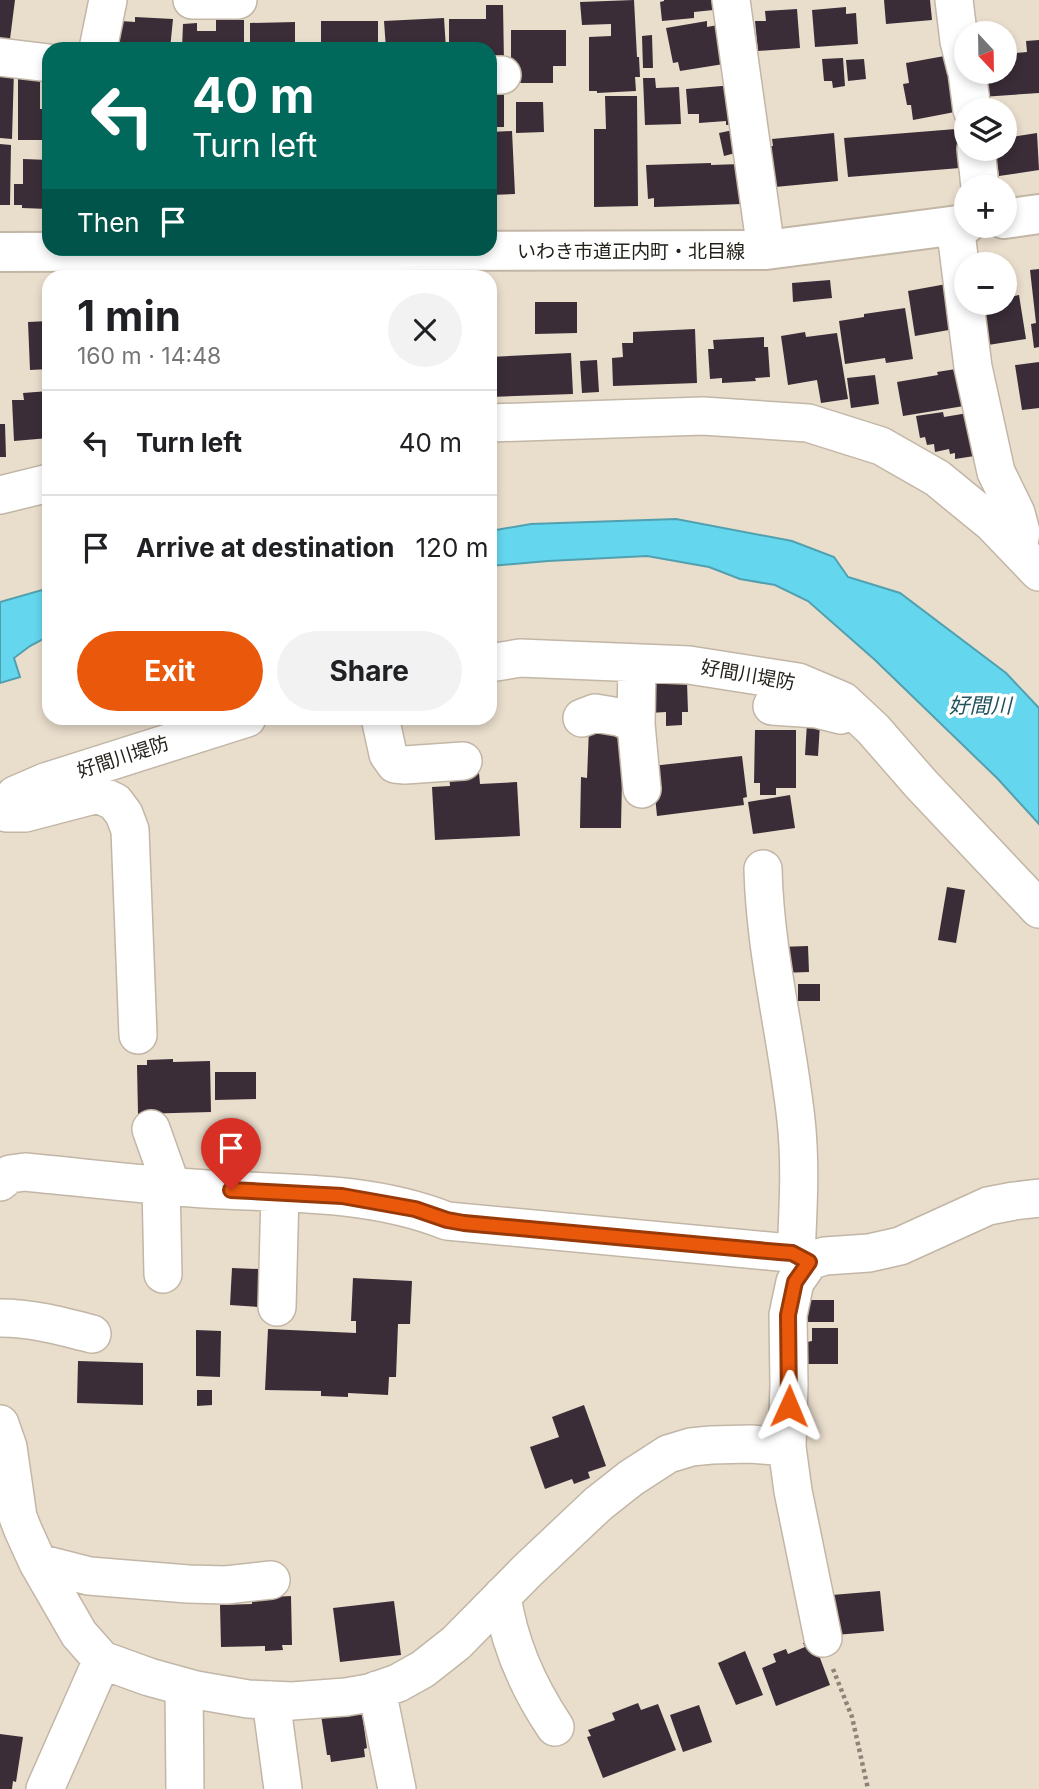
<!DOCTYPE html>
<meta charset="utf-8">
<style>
:root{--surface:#fff;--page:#f2f2f2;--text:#202124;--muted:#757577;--line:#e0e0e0;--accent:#ea580c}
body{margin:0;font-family:Inter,"Noto Sans JP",sans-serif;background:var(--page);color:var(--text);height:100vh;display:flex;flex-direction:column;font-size:26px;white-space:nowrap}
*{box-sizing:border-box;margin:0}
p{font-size:23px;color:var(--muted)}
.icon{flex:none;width:38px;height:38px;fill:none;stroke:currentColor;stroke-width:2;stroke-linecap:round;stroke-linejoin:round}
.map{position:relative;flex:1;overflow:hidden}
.panel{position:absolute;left:42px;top:270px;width:455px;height:455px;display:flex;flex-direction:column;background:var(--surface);border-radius:21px;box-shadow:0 4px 10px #0003}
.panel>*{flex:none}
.guide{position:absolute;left:42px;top:42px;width:455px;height:214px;border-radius:21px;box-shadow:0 4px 10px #0003;background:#00695c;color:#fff;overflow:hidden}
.needle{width:46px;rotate:158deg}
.tools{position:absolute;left:954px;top:21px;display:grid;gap:14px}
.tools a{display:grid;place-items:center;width:63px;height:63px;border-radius:50%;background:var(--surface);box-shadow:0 4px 10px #0003;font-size:35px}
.pin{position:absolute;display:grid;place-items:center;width:60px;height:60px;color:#fff;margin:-72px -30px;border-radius:50% 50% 50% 0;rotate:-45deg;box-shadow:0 0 7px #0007}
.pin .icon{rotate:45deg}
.me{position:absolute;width:77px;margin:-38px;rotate:1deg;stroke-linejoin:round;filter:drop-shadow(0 0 5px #0008)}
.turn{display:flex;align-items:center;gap:24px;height:147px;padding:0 35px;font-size:32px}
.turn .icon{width:91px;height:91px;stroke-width:2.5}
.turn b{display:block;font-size:49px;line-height:60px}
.then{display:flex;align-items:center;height:66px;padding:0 35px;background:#0003;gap:14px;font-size:26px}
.round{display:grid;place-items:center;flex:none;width:74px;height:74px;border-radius:37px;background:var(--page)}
.headline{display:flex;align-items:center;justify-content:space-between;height:119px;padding:0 35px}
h1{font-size:42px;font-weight:700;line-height:52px}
.cta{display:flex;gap:14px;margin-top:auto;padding:14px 35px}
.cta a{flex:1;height:80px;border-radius:42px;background:var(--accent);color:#fff;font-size:28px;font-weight:700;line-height:80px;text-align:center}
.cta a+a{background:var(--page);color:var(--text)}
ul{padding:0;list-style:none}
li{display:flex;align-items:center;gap:21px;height:105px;padding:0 35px;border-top:2px solid var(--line)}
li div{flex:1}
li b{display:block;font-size:26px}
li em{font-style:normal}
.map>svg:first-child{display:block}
.water{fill:#64d7ef;stroke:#51a0af;stroke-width:2}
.building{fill:#3a2d38}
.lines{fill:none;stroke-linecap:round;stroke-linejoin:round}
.minor-casing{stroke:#c2b6a6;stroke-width:40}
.tertiary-casing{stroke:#c2b6a6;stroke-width:42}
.path{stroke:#8c8478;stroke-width:4.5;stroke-dasharray:3.5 3.5;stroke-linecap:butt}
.minor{stroke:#fff;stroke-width:37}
.tertiary{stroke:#fff;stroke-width:38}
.route-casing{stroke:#983908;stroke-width:18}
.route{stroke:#ea580c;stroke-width:12}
.labels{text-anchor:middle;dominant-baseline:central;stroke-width:7;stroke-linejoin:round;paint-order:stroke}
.street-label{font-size:19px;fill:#25211b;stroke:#fff}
.water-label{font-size:21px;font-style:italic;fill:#22545e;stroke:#fff}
</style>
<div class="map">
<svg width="1039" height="1789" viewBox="0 0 1039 1789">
<rect width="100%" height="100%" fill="#e9ddcc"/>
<path class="water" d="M676,519L792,541L834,557L848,577L900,593L1006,673L1039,708V824L998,779L875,660L808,601L775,585L740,579L709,567L647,556L548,561L490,566V531L531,524Z
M49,588V636L30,646L14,658L20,677L0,683V602Z"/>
<path class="building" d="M0,0H15L10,39L0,38Z
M634,0L637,57H639L640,77H635L636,91L597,93V91H589V37L611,36V24L582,25L580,2Z
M664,0H722L723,9L694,12V18L662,21L660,2L664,1Z
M884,0H930L932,20L886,24Z
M486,5H503L504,62H490V49H449V19H486Z
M846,7V14L856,13L858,44L815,47L812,10Z
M797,9L800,48L758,51L755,21H766L765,11Z
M135,17L173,19L170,49H114L116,37H120L121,21L135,22Z
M444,18L446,49H386L384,21Z
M216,20H244V49H182L183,24L197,23V31H216Z
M321,21H378V49H329V46H321Z
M707,21V27L723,24L730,63L680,71L678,62L673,63L666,28Z
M295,22V49H250V23Z
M511,30H566V66H553V83H511Z
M652,35L653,68H643L642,36Z
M1039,40V93L982,97L980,72H1004V54L1027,52L1026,41Z
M950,55L960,111L913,120L911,105H907L903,84L909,83L906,63Z
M843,58L845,86L833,88L832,81H824L822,59Z
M864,59L866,79L848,81L846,60Z
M0,69H14L12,139L0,138Z
M18,76H40V109H49V140H18Z
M643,78H655L656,88L679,87L681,124L645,125Z
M490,85L504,86V127H490Z
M734,85L737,124L726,125V121L699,123V114H688L686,89Z
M605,96H637L638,206L594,207V129H606Z
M516,102H543L544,132L516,133Z
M738,129L743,151L724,156L719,133Z
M956,129L960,168L848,177L844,138Z
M512,131L515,194L490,195V132Z
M834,133L838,181L775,187L771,146H773L772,139Z
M1037,133L1039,170L999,176L995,149H1004V138Z
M0,144L11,145L10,205H0Z
M23,159L49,160V209L22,208V205H14V184H23Z
M711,163V165L741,164L742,204L654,207V198L648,199L646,165Z
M1039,269V347L1034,348L1031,324L1036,323L1030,270Z
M830,280L832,298L793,302L792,283Z
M952,283L960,328L915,336L908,291Z
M1019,295L1026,339L988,345L981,303H1004V298Z
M535,302H577V333L535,334Z
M905,308L913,359L886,363L885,358L845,364L839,321L864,317V314Z
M49,321V369L30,370L28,322Z
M695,329L697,383L613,386L612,358L623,357L622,343H633V332Z
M805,332L806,337L837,333L848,399L821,403L817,380L788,385L781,336Z
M764,337V347H768L770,377L755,378L756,381L722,383V378L710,379L708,349H714L713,340Z
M571,353L573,394L490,397V357Z
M597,360L599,392L582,393L580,361Z
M1039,362V408L1022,410L1015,365Z
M956,369L970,405L903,416L897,382L938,375L937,372Z
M875,375L879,404L851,408L847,378Z
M49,391V438L14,441L12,400H24L23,393Z
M943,412L944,417L974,412L981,455L955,459V453L950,454L949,449L935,452L934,444L927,445L925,437L920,438L916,416Z
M0,424H5L6,457H0Z
M687,682L688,712H682V725L666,726V712L649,713L648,683Z
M807,723L820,724L818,756L805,755Z
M589,728L623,729L621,828H580L581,777L587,778Z
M755,730H796V788H776V795H760V783H754Z
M742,756L747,797L743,798L744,805L657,816L652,766Z
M479,773L480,784L517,782L520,836L435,840L432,787L450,786L449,775Z
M790,795L795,828L753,834L748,802Z
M947,887L965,890L956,943L938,940Z
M808,946L809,972L779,973V947Z
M798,984H820V1001H798Z
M173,1059V1062L210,1061L211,1112L138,1114L137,1065H147V1060Z
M215,1072H256V1099L215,1100Z
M232,1268L259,1269L258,1282H264L263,1298H259L258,1307L230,1305Z
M353,1278L412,1281L410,1324H398L396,1377H389L388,1395L348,1393V1397L321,1396V1391L265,1390L268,1329L356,1333V1321H351Z
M799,1300H834V1322H799Z
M812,1328H838V1364H807V1342L812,1341Z
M196,1330L221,1331L220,1377L196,1376Z
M78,1361L143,1363V1405L77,1403Z
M197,1390H212V1405L197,1406Z
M584,1405L606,1466L588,1472L590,1478L574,1484L572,1479L545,1489L530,1447L559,1437L552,1417Z
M880,1591L884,1631L835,1635L832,1595Z
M291,1596L292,1645H282L283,1650L265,1651V1646L221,1647L220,1605L252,1604V1598Z
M394,1601L401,1655L340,1662L333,1608Z
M813,1639L830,1685L776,1706L762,1668L776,1662L773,1654L786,1649L788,1654L805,1647L803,1643Z
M745,1651L763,1695L736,1705L718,1663Z
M638,1703L641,1710L658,1704L676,1750L603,1778L587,1737L591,1736L588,1730L615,1720L612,1713Z
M699,1705L712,1742L683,1752L670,1715Z
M362,1713L367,1748L364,1749L365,1757L331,1762L330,1755H327L321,1715L335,1714V1717Z
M0,1734L23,1737L16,1782L13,1781L12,1789H0Z"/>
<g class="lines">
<defs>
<path id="minor" d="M192,0H238
M731,0L766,250
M954,0L959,41L966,69
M98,49L108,0
M0,57L49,63
M967,72L972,110
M490,75H502
M976,149L980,187
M955,225L973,367L996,472L1016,513L1021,532L1018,550
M490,423L703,416L808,423L881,446L937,478L992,523L1039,572
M0,495L49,483
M490,663L520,658L689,665L798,682L843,701L873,729L921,784L1039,909
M637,663L636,724L642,789
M772,706L817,709L841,715
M382,718L381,722L388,754L395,764L405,765L463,761
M582,718L595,713L619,717L636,724
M15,795L45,782L247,718
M0,809L7,813H25L98,794L115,802L124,814L130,830L138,1035
M763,869C765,954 787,1036 796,1120C801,1165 798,1210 796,1255
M151,1129L167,1174L161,1185L163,1274
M0,1182L10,1174L25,1172C76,1177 127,1183 178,1187C268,1195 362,1187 447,1221L779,1252L792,1253L809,1262
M277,1307L280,1193
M0,1318C32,1318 61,1326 92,1334
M0,1424L8,1447L18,1517L23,1530L38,1563L79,1634L102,1660L149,1677L196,1690L248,1699L292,1701L346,1697L369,1693L398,1683L423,1669L456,1643L528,1570L598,1504L631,1478L668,1454L691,1447L711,1445L751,1444L787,1447
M38,1563L89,1576L188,1584L226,1585L271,1580
M502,1596C509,1644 528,1687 555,1727
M823,1638L793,1491L787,1447L789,1385L788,1315L795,1282L809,1262L812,1260L825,1256L869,1253L900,1246L988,1206L1014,1201L1039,1198
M184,1687L185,1789
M377,1690L397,1789
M271,1700L283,1789
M45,1789L102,1660"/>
<path id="tertiary" d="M1004,219L1039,214
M0,252L766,250L966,224"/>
</defs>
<use href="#minor" class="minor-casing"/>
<use href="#tertiary" class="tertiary-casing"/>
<path class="path" d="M833,1669L852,1717L868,1789"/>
<use href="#minor" class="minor"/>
<use href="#tertiary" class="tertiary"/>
</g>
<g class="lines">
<defs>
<path id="route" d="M231,1190L342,1196L415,1209L447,1220L464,1223L779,1252L792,1253L809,1262L795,1282L788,1315L789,1406"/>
</defs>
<use href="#route" class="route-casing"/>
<use href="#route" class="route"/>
</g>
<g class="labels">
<g class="street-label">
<text x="631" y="251">いわき市道正内町・北目線</text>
<text transform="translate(748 675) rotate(10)">好間川堤防</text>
<text transform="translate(123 757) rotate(-18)">好間川堤防</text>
</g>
<g class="water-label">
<text x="980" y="705">好間川</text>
</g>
</g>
</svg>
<div class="tools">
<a><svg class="needle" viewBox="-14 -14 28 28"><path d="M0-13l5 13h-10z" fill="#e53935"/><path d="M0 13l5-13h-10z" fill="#757577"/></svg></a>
<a><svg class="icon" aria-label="layers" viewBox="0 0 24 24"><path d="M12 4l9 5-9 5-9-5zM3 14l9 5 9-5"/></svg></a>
<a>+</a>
<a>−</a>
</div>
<div class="pin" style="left:231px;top:1190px;background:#d93025"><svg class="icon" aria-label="arrive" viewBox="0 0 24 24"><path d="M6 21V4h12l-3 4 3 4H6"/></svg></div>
<svg class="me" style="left:789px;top:1406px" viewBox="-20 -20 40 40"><path d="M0-17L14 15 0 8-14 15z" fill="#ea580c" stroke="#fff" stroke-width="4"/></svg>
<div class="guide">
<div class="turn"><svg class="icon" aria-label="left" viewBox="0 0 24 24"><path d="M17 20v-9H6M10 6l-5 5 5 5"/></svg><div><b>40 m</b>Turn left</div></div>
<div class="then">Then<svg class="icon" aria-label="arrive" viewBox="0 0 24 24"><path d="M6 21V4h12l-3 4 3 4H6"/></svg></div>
</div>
<section class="panel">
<div class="headline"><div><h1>1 min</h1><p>160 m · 14:48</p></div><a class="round"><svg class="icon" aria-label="close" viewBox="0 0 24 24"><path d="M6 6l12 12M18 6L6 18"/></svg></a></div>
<ul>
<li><svg class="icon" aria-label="left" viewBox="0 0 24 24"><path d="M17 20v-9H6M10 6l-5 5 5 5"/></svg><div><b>Turn left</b></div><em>40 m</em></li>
<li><svg class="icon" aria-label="arrive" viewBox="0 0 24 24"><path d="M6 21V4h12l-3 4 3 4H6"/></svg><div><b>Arrive at destination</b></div><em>120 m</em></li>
</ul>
<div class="cta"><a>Exit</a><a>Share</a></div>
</section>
</div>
